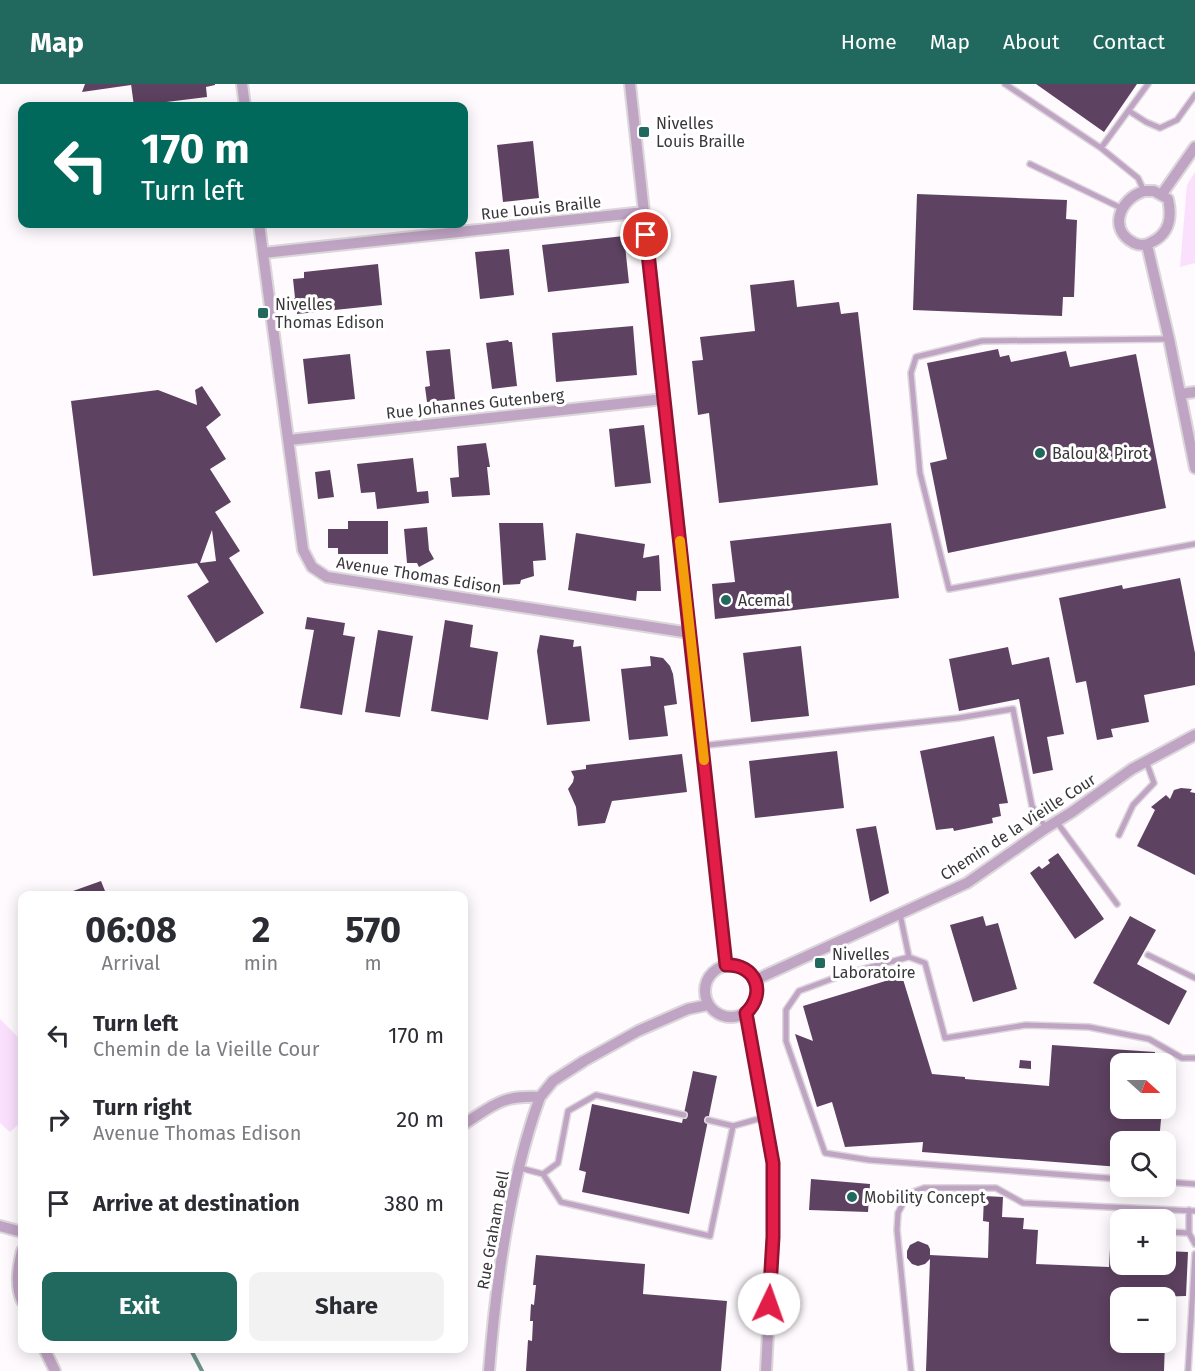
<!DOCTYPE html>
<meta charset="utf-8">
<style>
:root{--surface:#fff;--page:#f2f2f3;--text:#2b2b33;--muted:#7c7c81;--accent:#21695e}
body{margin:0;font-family:"Fira Sans",sans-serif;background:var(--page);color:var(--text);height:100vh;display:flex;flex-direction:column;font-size:22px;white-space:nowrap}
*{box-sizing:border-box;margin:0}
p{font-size:20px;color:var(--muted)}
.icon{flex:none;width:33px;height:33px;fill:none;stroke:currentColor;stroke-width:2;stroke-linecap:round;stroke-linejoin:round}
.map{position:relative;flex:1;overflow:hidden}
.side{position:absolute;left:18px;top:807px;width:450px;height:462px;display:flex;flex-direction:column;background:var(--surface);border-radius:12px;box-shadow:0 3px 15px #0003}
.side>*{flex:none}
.banner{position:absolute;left:18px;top:18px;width:450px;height:126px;border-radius:12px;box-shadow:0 3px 15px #0003;background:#00695c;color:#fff;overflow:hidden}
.needle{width:39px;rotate:111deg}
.tools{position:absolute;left:1110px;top:969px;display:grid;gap:12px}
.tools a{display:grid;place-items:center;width:66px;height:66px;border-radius:12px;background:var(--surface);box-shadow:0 3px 15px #0003;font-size:30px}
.pin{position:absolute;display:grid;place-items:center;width:51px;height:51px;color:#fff;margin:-26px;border:3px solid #fff;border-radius:50%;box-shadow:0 2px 6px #0007}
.me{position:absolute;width:66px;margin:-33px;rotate:3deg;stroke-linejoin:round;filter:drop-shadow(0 0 4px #0008)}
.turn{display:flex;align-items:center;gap:21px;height:126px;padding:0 24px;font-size:27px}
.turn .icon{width:78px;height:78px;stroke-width:2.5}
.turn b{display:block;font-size:42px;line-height:51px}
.eta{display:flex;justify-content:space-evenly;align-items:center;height:102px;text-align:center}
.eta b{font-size:36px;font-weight:700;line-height:42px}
.primary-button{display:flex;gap:12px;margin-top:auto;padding:12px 24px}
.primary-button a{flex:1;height:69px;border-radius:12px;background:var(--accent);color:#fff;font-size:24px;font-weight:700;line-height:69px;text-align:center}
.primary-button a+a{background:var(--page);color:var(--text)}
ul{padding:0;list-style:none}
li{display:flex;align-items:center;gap:18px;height:84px;padding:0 24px}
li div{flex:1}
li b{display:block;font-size:22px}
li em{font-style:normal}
header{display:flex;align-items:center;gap:36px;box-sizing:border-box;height:84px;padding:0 30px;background:var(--accent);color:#fff}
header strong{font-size:28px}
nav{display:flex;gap:33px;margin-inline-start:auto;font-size:21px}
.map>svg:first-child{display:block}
.green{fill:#fae0fd}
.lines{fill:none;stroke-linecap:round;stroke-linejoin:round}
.stream{stroke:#6c938c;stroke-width:4}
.building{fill:#5e4261;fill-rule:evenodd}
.lane-casing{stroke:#dbd7db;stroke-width:8}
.street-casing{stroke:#dbd7db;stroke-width:14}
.lane{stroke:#c0a4c4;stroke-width:5}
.street{stroke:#c0a4c4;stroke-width:10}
.route-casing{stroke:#92132f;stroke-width:15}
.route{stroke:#e11d48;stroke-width:10}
.slow{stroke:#f59e0b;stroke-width:10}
.poi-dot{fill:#21695e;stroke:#fff;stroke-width:2}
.labels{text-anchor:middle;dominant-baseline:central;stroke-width:6;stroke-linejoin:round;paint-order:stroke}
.poi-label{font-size:16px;fill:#3a373a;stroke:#fff;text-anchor:start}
.street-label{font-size:16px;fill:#3a373a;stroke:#fff}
</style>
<header>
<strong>Map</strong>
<nav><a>Home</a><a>Map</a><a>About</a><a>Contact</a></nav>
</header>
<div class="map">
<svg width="1195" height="1287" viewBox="0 0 1195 1287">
<rect width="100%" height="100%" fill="#fefafe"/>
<path class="green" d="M1195,88V179L1180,183L1187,101Z
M0,935L22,957V1037L10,1048L0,1039Z"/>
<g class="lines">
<path class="stream" d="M190,1264L202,1287"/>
</g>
<path class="building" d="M85,0H131V1L82,8Z
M131,0H215V1L206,3L207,13L134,22Z
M1036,0H1137L1104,48Z
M533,57L539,114L503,118L497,61Z
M917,110L1067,116L1066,135L1077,136L1074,213H1063L1062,232L913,226Z
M624,152L629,199L548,208L542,161Z
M509,165L514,211L480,215L475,168Z
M378,180L382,221L297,230L296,219H294V214H295L293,195L304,194V188Z
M794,196L797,223L839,218L841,230L858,228L878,401L719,419L709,329L698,331L692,277L703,276L700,253L755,247L750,201Z
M633,242L637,291L556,298L552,249Z
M508,256L509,258H512L517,302L492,305L486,259Z
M450,265L455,315L427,318L425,303L430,302L426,267Z
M998,265L1000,273L1009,271L1011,278L1066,267L1070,283L1136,270L1166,424L948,469L930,379L947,375L927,279Z
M350,270L355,315L308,320L303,275Z
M202,302L221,331L206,343L226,375L210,385L231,418L215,428L240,467L229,474L264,529L216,559L187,512L209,498L197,479L93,492L71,317L158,306L197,321L195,306ZM212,446L216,477L200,479Z
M644,341L651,399L615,403L609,345Z
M486,359L490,383H487L490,411L452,413L450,394L459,393L457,362Z
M413,374L417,408L428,407L429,419L377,425L375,408L361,409L357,380Z
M330,386L334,413L318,415L315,388Z
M348,437H388V470H338V464H328V445H348Z
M499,439H543L546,476L533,477L534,492L521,496L520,500L503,501Z
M891,439L899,514L715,535L712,500L735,498L730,457Z
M427,443L429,466L434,475L419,483L417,479H407L404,445Z
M576,449L645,460L643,474L659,471L661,507H637L636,517L568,506Z
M1180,494L1195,569V601L1144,611L1149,638L1111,645L1113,653L1097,656L1086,597L1076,599L1059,514L1122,501L1123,505Z
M307,533L345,539L343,551L355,553L342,631L300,624L314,546L305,545Z
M445,536L473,541L470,563L498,568L488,636L431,627Z
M378,546L413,552L400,633L365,628Z
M540,551L574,556L573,563L581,562L590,637L547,641L537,567Z
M801,562L809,632L751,638L743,569Z
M1008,563L1012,581L1049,573L1064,650L1047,653L1053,686L1033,690L1019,615L959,627L949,575Z
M650,572L663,574L670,582L673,590L677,620L664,622L668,652L629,656L621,585L651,582Z
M994,652L1008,719L999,720L1001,732L992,734L993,739L954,747L953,744L936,746L920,667Z
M837,667L844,724L755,734L749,677Z
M682,670L687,708L612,717L605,739L578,742L576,723L568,705L573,698L574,693L571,687L586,685V681Z
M1181,704L1192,705L1190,708L1195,709V791L1137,762L1155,726L1151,723L1166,711L1170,715L1174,706Z
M876,742L889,809L870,818L856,745Z
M1058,769L1104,835L1075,855L1030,789L1039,782L1042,785L1050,779L1048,776Z
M101,797L107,812H75L73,807Z
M983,832L986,842L998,839L1017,905L973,918L950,841Z
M1130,832L1156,846L1137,880L1187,907L1169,941L1093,899Z
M902,892L932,990L965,993V995L1049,1002L1052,961L1155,968L1154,980H1120V1024H1162L1159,1058H1120V1083L922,1068L923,1058L845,1063L832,1018L817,1023L795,950L813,957L803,922Z
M1020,976L1031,977V985L1019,984Z
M693,987L717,992L689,1130L582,1108L586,1088L579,1086L592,1020L682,1039Z
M811,1095L870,1100L868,1128L809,1126Z
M984,1112L1003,1113L1002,1133L1024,1134L1023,1145L1038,1146L1036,1180L1109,1183L1110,1165H1120V1180H1166V1167L1188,1168L1186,1212L1120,1214V1258H1165L1164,1287H926L930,1175L925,1180L918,1182L912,1180L907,1174V1167L910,1161L918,1157L928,1161L930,1165V1171L988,1174L989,1138L983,1137Z
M536,1171L645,1180L643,1210L727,1217L721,1287H526L528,1256L532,1257L533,1237H530L531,1220L534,1221L536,1201H533Z"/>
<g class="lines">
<defs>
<path id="lane" d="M1005,0L1101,64L1138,94L1144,107
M1129,27L1146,38L1160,44L1177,36L1195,11
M1101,64L1148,0
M1030,80L1121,124
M1169,255L982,257L916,273L911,289L920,389L949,505L1195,460
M708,661L958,634L1013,625L1032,722L1046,744
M1056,737L1117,820
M1119,751L1133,721L1154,699L1146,677
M900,830L909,873L925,879L945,954L1026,941L1089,943L1149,955L1182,974H1195
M1148,871L1195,894
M909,873L848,889L799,907L786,926V957L825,1069L869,1076L1120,1095
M708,1036L733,1042
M520,1084L543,1090L561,1118L710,1152L733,1042L765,1033
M543,1090L558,1079L568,1027L596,1011L684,1031
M1166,1098L1195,1100
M1189,1126V1149L1195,1160
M1166,1148L1189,1149
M911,1287L897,1146L898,1129L908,1110L924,1104H996L1023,1119L1195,1127
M1188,1287L1195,1170"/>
<path id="street" d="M242,0L245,22
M630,0L726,881
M1144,107H1154L1168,115C1172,133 1170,149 1152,158C1147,161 1140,162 1134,159C1108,146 1119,115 1144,107Z
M1162,110L1195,63
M259,140L303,466L312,483L327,493L690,549
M1147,161L1169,255L1195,384
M263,169L644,128
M1180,310L1195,308
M289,356L664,315
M705 907a26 26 0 1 1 52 0a26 26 0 1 1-52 0Z
M755,896L967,799L1046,744L1072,728L1132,685L1195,651
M746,929L773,1079V1153L766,1287
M464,1040C494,1021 501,1011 540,1013L553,997L584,977L638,947L688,925L708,921
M0,1142L22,1148
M22,1167C18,1184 15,1201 22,1217
M44,1264L55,1287
M489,1287C496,1197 509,1098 540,1013"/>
</defs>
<use href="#lane" class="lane-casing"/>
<use href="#street" class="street-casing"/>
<use href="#lane" class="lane"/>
<use href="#street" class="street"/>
</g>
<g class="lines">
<defs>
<path id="route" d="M646,151L726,881C756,880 767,909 746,929L773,1079V1153L769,1220"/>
</defs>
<use href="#route" class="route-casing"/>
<use href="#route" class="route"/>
<path class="slow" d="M680,457L704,676"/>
</g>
<g class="poi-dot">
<rect x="638" y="42" width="12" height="12" rx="3"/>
<rect x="257" y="223" width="12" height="12" rx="3"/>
<circle cx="1040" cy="369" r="6"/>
<circle cx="726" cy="516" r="6"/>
<rect x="814" y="873" width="12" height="12" rx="3"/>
<circle cx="852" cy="1113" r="6"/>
</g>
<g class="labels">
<g class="poi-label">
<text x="656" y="39">Nivelles<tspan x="656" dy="18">Louis Braille</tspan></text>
<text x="275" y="220">Nivelles<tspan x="275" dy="18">Thomas Edison</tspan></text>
<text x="1052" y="369">Balou &amp; Pirot</text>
<text x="738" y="516">Acemal</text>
<text x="832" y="870">Nivelles<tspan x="832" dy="18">Laboratoire</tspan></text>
<text x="864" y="1113">Mobility Concept</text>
</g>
<g class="street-label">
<text transform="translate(541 124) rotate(-6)">Rue Louis Braille</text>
<text transform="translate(475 320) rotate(-6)">Rue Johannes Gutenberg</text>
<text transform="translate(419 491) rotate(9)">Avenue Thomas Edison</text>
<text transform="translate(1018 743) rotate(-33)">Chemin de la Vieille Cour</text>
<text transform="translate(493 1146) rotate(-80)">Rue Graham Bell</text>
</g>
</g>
</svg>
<div class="tools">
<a><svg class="needle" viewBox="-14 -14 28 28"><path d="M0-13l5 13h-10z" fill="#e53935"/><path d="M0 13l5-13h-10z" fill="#7c7c81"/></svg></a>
<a><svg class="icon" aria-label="search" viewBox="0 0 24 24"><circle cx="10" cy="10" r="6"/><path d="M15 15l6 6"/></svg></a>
<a>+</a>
<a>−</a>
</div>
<div class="pin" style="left:646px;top:151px;background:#d93025"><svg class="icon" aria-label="arrive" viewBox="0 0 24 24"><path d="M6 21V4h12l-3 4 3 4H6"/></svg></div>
<svg class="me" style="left:769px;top:1220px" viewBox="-20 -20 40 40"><circle r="19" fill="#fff"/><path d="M0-13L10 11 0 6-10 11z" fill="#e11d48"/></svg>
<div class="banner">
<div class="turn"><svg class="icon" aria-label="left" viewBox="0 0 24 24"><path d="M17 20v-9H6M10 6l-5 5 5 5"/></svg><div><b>170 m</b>Turn left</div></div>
</div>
<section class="side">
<div class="eta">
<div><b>06:08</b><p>Arrival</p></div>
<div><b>2</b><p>min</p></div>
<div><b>570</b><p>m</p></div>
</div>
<ul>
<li><svg class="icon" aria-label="left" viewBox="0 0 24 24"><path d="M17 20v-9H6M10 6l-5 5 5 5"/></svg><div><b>Turn left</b><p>Chemin de la Vieille Cour</p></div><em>170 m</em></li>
<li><svg class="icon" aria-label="right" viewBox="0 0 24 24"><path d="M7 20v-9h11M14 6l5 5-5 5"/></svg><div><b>Turn right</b><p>Avenue Thomas Edison</p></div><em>20 m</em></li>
<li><svg class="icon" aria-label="arrive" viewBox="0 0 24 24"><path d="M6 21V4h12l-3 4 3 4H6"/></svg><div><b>Arrive at destination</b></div><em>380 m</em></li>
</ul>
<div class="primary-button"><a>Exit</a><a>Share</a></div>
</section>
</div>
